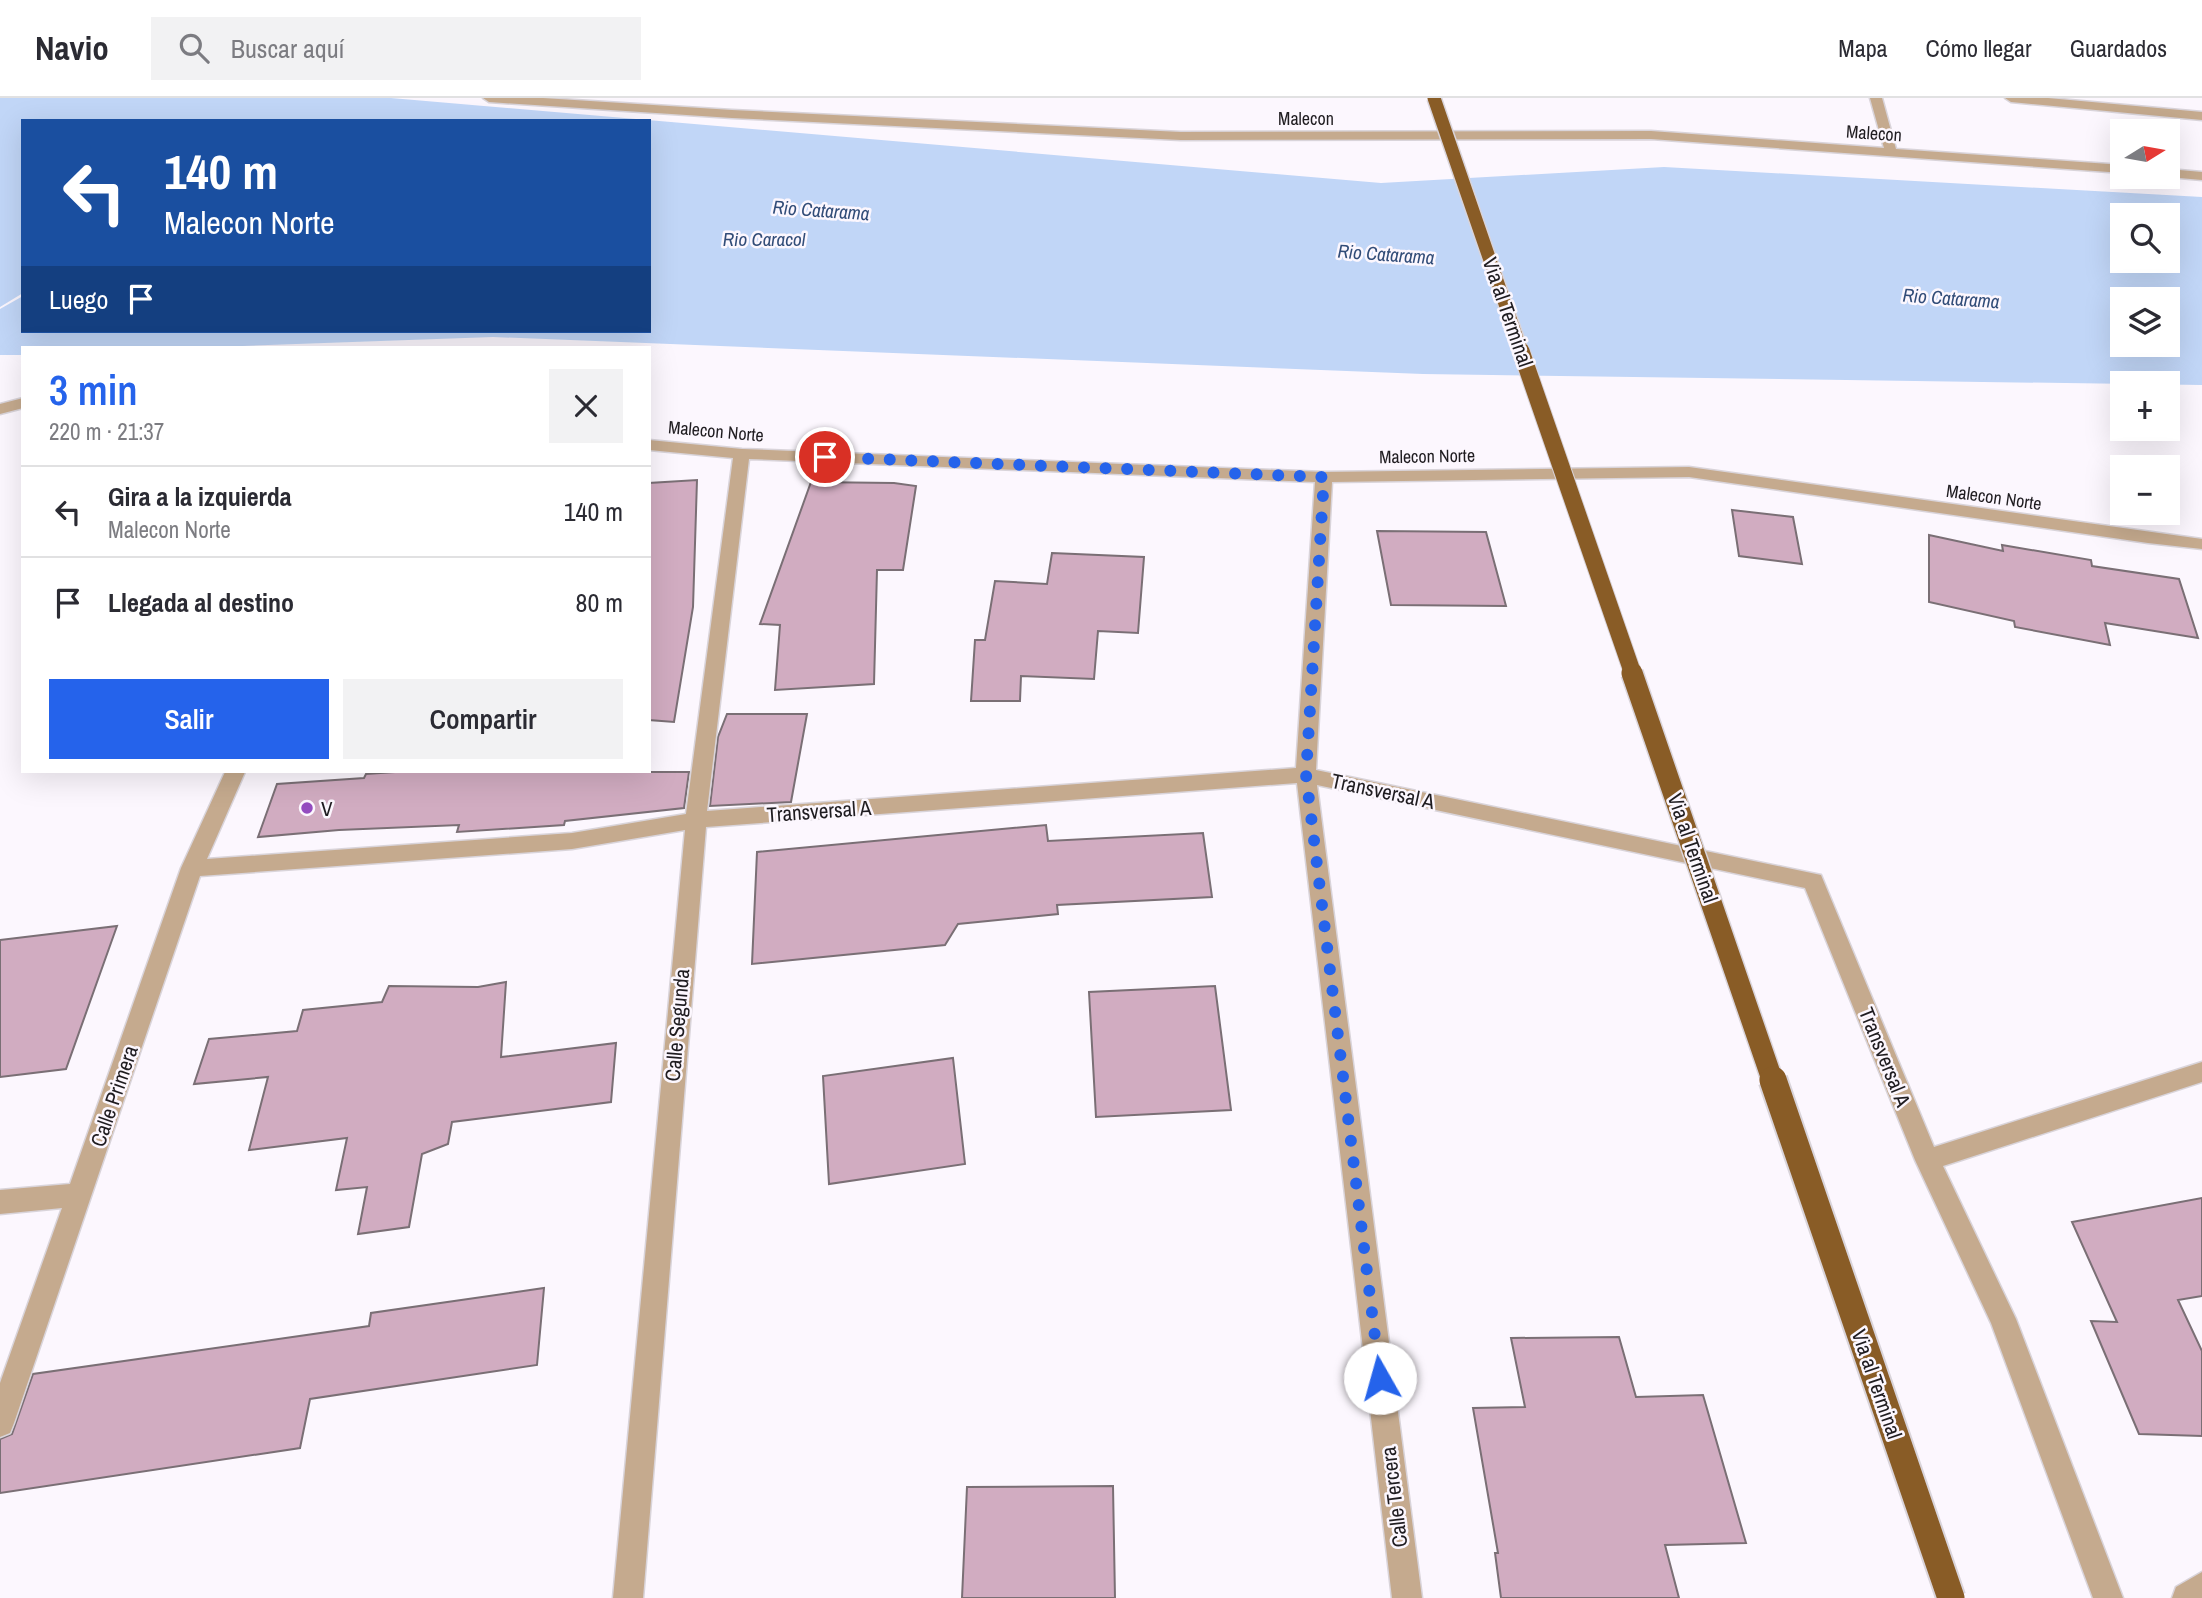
<!DOCTYPE html>
<html lang="es">
<meta charset="utf-8">
<style>
:root{--surface:#fff;--page:#f2f2f3;--text:#2b2b33;--muted:#7c7c81;--line:#e1e1e2;--accent:#2563eb}
body{margin:0;font-family:"Archivo Narrow",sans-serif;background:var(--page);color:var(--text);height:100vh;display:flex;flex-direction:column;font-size:26px;white-space:nowrap}
*{box-sizing:border-box;margin:0}
p{font-size:23px;color:var(--muted)}
.icon{flex:none;width:38px;height:38px;fill:none;stroke:currentColor;stroke-width:2;stroke-linecap:round;stroke-linejoin:round}
.map{position:relative;flex:1;overflow:hidden}
.side{position:absolute;left:21px;top:248px;width:630px;height:427px;display:flex;flex-direction:column;background:var(--surface);border-radius:0px;box-shadow:0 7px 28px #0002}
.side>*{flex:none}
.banner{position:absolute;left:21px;top:21px;width:630px;height:214px;border-radius:0px;box-shadow:0 7px 28px #0002;background:#1a4fa0;color:#fff;overflow:hidden}
.needle{width:46px;rotate:79deg}
.tools{position:absolute;left:2110px;top:21px;display:grid;gap:14px}
.tools a{display:grid;place-items:center;width:70px;height:70px;border-radius:0px;background:var(--surface);box-shadow:0 7px 28px #0002;font-size:35px}
.pin{position:absolute;display:grid;place-items:center;width:60px;height:60px;color:#fff;margin:-30px;border:4px solid #fff;border-radius:50%;box-shadow:0 2px 7px #0007}
.me{position:absolute;width:77px;margin:-38px;rotate:353deg;stroke-linejoin:round;filter:drop-shadow(0 0 5px #0008)}
.turn{display:flex;align-items:center;gap:24px;height:147px;padding:0 28px;font-size:32px}
.turn .icon{width:91px;height:91px;stroke-width:2.5}
.turn b{display:block;font-size:49px;line-height:60px}
.then{display:flex;align-items:center;height:66px;padding:0 28px;background:#0003;gap:14px;font-size:26px}
.round{display:grid;place-items:center;flex:none;width:74px;height:74px;border-radius:0px;background:var(--page)}
.head{display:flex;align-items:center;justify-content:space-between;height:119px;padding:0 28px}
h1{font-size:42px;font-weight:600;line-height:52px;color:var(--accent)}
.cta{display:flex;gap:14px;margin-top:auto;padding:14px 28px}
.cta a{flex:1;height:80px;border-radius:0px;background:var(--accent);color:#fff;font-size:28px;font-weight:600;line-height:80px;text-align:center}
.cta a+a{background:var(--page);color:var(--text)}
ul{padding:0;list-style:none}
li{display:flex;align-items:center;gap:21px;height:91px;padding:0 28px;border-top:2px solid var(--line)}
li div{flex:1}
li b{display:block;font-size:26px}
li em{font-style:normal}
header{display:flex;align-items:center;gap:42px;box-sizing:border-box;height:98px;padding:0 35px;background:var(--surface);border-bottom:2px solid var(--line)}
header strong{font-size:33px}
nav{display:flex;gap:38px;margin-inline-start:auto;font-size:24px}
.search{width:490px;height:63px;background:var(--page);display:flex;align-items:center;gap:18px;box-sizing:border-box;padding:0 24px;border-radius:0px;color:var(--muted);font-size:26px}
.map>svg:first-child{display:block}
.water{fill:#c1d6f7;fill-rule:evenodd}
.building{fill:#d1acc1;stroke:#7a6f75;stroke-width:2}
.lines{fill:none;stroke-linecap:round;stroke-linejoin:round}
.minor-casing{stroke:#d9d4da;stroke-width:3}
.minor{fill:#c5aa8e;fill-rule:evenodd}
.trunk-bridge-far3-casing{stroke:#d9d4da;stroke-width:16;stroke-linecap:butt}
.trunk-bridge-far2-casing{stroke:#d9d4da;stroke-width:19;stroke-linecap:butt}
.trunk-bridge-far1-casing{stroke:#d9d4da;stroke-width:24;stroke-linecap:butt}
.trunk-bridge-casing{stroke:#d9d4da;stroke-width:31;stroke-linecap:butt}
.trunk-bridge-far3{stroke:#895c26;stroke-width:13}
.trunk-bridge-far2{stroke:#895c26;stroke-width:17}
.trunk-bridge-far1{stroke:#895c26;stroke-width:21}
.trunk-bridge{stroke:#895c26;stroke-width:27}
.route{stroke:#2563eb;stroke-width:12;stroke-dasharray:0 21.6}
.poi-dot{fill:#944cbf;stroke:#fcf7fe;stroke-width:2.5}
.labels{text-anchor:middle;dominant-baseline:central;stroke-width:5;stroke-linejoin:round;paint-order:stroke}
.far-street-label{font-size:18px;fill:#1f1c20;stroke:#fcf7fe}
.far-water-label{font-size:19px;font-style:italic;fill:#314c78;stroke:#fcf7fe}
.street-label{font-size:21px;fill:#1f1c20;stroke:#fcf7fe}
.poi-label{font-size:21px;fill:#1f1c20;stroke:#fcf7fe;text-anchor:start}
</style>
<header>
<strong>Navio</strong>
<div class="search"><svg class="icon" aria-label="search" viewBox="0 0 24 24"><circle cx="10" cy="10" r="6"/><path d="M15 15l6 6"/></svg>Buscar aquí</div>
<nav><a>Mapa</a><a>Cómo llegar</a><a>Guardados</a></nav>
</header>
<div class="map">
<svg width="2202" height="1500" viewBox="0 0 2202 1500">
<rect width="100%" height="100%" fill="#fcf7fe"/>
<path class="water" d="M0,0H391L1381,85L1664,69L2202,99V287L1423,276L493,239L188,250H23V257H0V211L23,198V233H649V23H23V195L0,209ZM2123,117H2168V163H2123ZM2123,201H2168V247H2123Z"/>
<path class="building" d="M697,382L693,509L674,624L649,622V385Z
M811,384L894,385L916,388L903,472H877L874,586L775,592L780,527L760,526Z
M1732,412L1793,419L1802,466L1739,458Z
M1377,433L1486,434L1506,508L1391,507Z
M1929,437L2003,453L2002,447L2091,462L2092,468L2179,481L2198,540L2105,525L2110,547L2015,529L2014,523L1929,504Z
M1052,455L1144,459L1138,535L1098,533L1094,581L1021,578L1020,603H971L975,542H985L995,483L1047,486Z
M727,616H807L791,704L710,708L718,639Z
M395,674H689L684,710L565,723L564,727L457,734L459,727L339,732L258,739L277,686L364,680L366,676Z
M1046,727L1048,743L1203,735L1212,799L1057,807L1058,816L958,826L945,847L752,866L757,754Z
M117,828L66,971L0,979V842Z
M506,884L501,959L616,945L611,1004L452,1024L448,1046L422,1056L409,1129L358,1136L367,1089L336,1092L347,1040L249,1052L268,979L194,986L209,941L297,933L303,912L382,904L389,888L478,889Z
M1215,888L1231,1012L1096,1019L1089,894Z
M953,960L965,1066L829,1086L823,978Z
M2202,1100V1198L2178,1202L2202,1253V1338L2139,1336L2091,1223L2117,1224L2072,1124Z
M544,1190L537,1267L310,1301L300,1350L0,1395V1341L12,1336L33,1276L369,1228L371,1215Z
M1619,1239L1636,1299L1703,1297L1746,1445L1665,1447L1679,1500H1501L1495,1455H1498L1473,1310L1525,1309L1511,1240Z
M1113,1388L1115,1500H962L967,1389Z"/>
<g class="lines">
<defs>
<path id="minor" d="M483,0H543L732,12L1181,34L1651,33L1884,50L1870,0H1882L1896,51L2123,67V75L1651,41L1181,42L732,20L489,4Z
M2005,0H2048L2202,14V22L2011,4Z
M2168,71L2202,74V82L2168,79Z
M23,300V310L0,316V306Z
M649,342L742,351L1324,374L1689,369L2202,441V451L2148,445L1689,379L1332,384L1316,672L1821,777L1934,1049L2202,964V984L1943,1068L2016,1221L2123,1500H2093L1991,1225L1915,1062L1805,790L1317,687L1422,1500H1392L1297,685L706,729L643,1500H613L685,732L572,751L200,778L14,1325L10,1335L0,1339V1285L62,1110L0,1116V1092L70,1086L181,770L225,674H245L207,761L572,735L686,716L733,360L649,352ZM749,361L1315,384L1296,670L707,713Z
M2202,1474V1500H2172L2176,1489Z"/>
</defs>
<use href="#minor" class="minor-casing"/>
<use href="#minor" class="minor"/>
<defs>
<path id="trunk-bridge-far3" d="M1434,0L1522,255"/>
<path id="trunk-bridge-far2" d="M1521,253L1633,576"/>
<path id="trunk-bridge-far1" d="M1632,575L1773,984"/>
<path id="trunk-bridge" d="M1773,982L1951,1500"/>
</defs>
<use href="#trunk-bridge-far3" class="trunk-bridge-far3-casing"/>
<use href="#trunk-bridge-far2" class="trunk-bridge-far2-casing"/>
<use href="#trunk-bridge-far1" class="trunk-bridge-far1-casing"/>
<use href="#trunk-bridge" class="trunk-bridge-casing"/>
<use href="#trunk-bridge-far3" class="trunk-bridge-far3"/>
<use href="#trunk-bridge-far2" class="trunk-bridge-far2"/>
<use href="#trunk-bridge-far1" class="trunk-bridge-far1"/>
<use href="#trunk-bridge" class="trunk-bridge"/>
</g>
<g class="lines">
<path class="route" d="M825,359L1324,379L1306,677L1380,1280"/>
</g>
<circle class="poi-dot" cx="307" cy="710" r="7"/>
<g class="labels">
<g class="far-street-label">
<text x="1306" y="20">Malecon</text>
<text transform="translate(1874 35) rotate(4)">Malecon</text>
<text transform="translate(716 333) rotate(5)">Malecon Norte</text>
<text transform="translate(1427 358) rotate(-1)">Malecon Norte</text>
<text transform="translate(1994 399) rotate(8)">Malecon Norte</text>
</g>
<g class="far-water-label">
<text transform="translate(821 112) rotate(4)">Rio Catarama</text>
<text x="764" y="141">Rio Caracol</text>
<text transform="translate(1386 156) rotate(4)">Rio Catarama</text>
<text transform="translate(1951 200) rotate(4)">Rio Catarama</text>
</g>
<g class="street-label">
<text transform="translate(1508 214) rotate(71)">Via al Terminal</text>
<text transform="translate(1383 693) rotate(12)">Transversal A</text>
<text transform="translate(819 713) rotate(-4)">Transversal A</text>
<text transform="translate(1693 750) rotate(71)">Via al Terminal</text>
<text transform="translate(677 927) rotate(-85)">Calle Segunda</text>
<text transform="translate(1885 959) rotate(68)">Transversal A</text>
<text transform="translate(114 998) rotate(-71)">Calle Primera</text>
<text transform="translate(1877 1286) rotate(71)">Via al Terminal</text>
<text transform="translate(1394 1399) rotate(-97)">Calle Tercera</text>
</g>
<g class="poi-label">
<text x="321" y="710">V</text>
</g>
</g>
</svg>
<div class="tools">
<a><svg class="needle" viewBox="-14 -14 28 28"><path d="M0-13l5 13h-10z" fill="#e53935"/><path d="M0 13l5-13h-10z" fill="#7c7c81"/></svg></a>
<a><svg class="icon" aria-label="search" viewBox="0 0 24 24"><circle cx="10" cy="10" r="6"/><path d="M15 15l6 6"/></svg></a>
<a><svg class="icon" aria-label="layers" viewBox="0 0 24 24"><path d="M12 4l9 5-9 5-9-5zM3 14l9 5 9-5"/></svg></a>
<a>+</a>
<a>−</a>
</div>
<div class="pin" style="left:825px;top:359px;background:#d93025"><svg class="icon" aria-label="arrive" viewBox="0 0 24 24"><path d="M6 21V4h12l-3 4 3 4H6"/></svg></div>
<svg class="me" style="left:1380px;top:1280px" viewBox="-20 -20 40 40"><circle r="19" fill="#fff"/><path d="M0-13L10 11 0 6-10 11z" fill="#2563eb"/></svg>
<div class="banner">
<div class="turn"><svg class="icon" aria-label="left" viewBox="0 0 24 24"><path d="M17 20v-9H6M10 6l-5 5 5 5"/></svg><div><b>140 m</b>Malecon Norte</div></div>
<div class="then">Luego<svg class="icon" aria-label="arrive" viewBox="0 0 24 24"><path d="M6 21V4h12l-3 4 3 4H6"/></svg></div>
</div>
<section class="side">
<div class="head"><div><h1>3 min</h1><p>220 m · 21:37</p></div><a class="round"><svg class="icon" aria-label="close" viewBox="0 0 24 24"><path d="M6 6l12 12M18 6L6 18"/></svg></a></div>
<ul>
<li><svg class="icon" aria-label="left" viewBox="0 0 24 24"><path d="M17 20v-9H6M10 6l-5 5 5 5"/></svg><div><b>Gira a la izquierda</b><p>Malecon Norte</p></div><em>140 m</em></li>
<li><svg class="icon" aria-label="arrive" viewBox="0 0 24 24"><path d="M6 21V4h12l-3 4 3 4H6"/></svg><div><b>Llegada al destino</b></div><em>80 m</em></li>
</ul>
<div class="cta"><a>Salir</a><a>Compartir</a></div>
</section>
</div>
